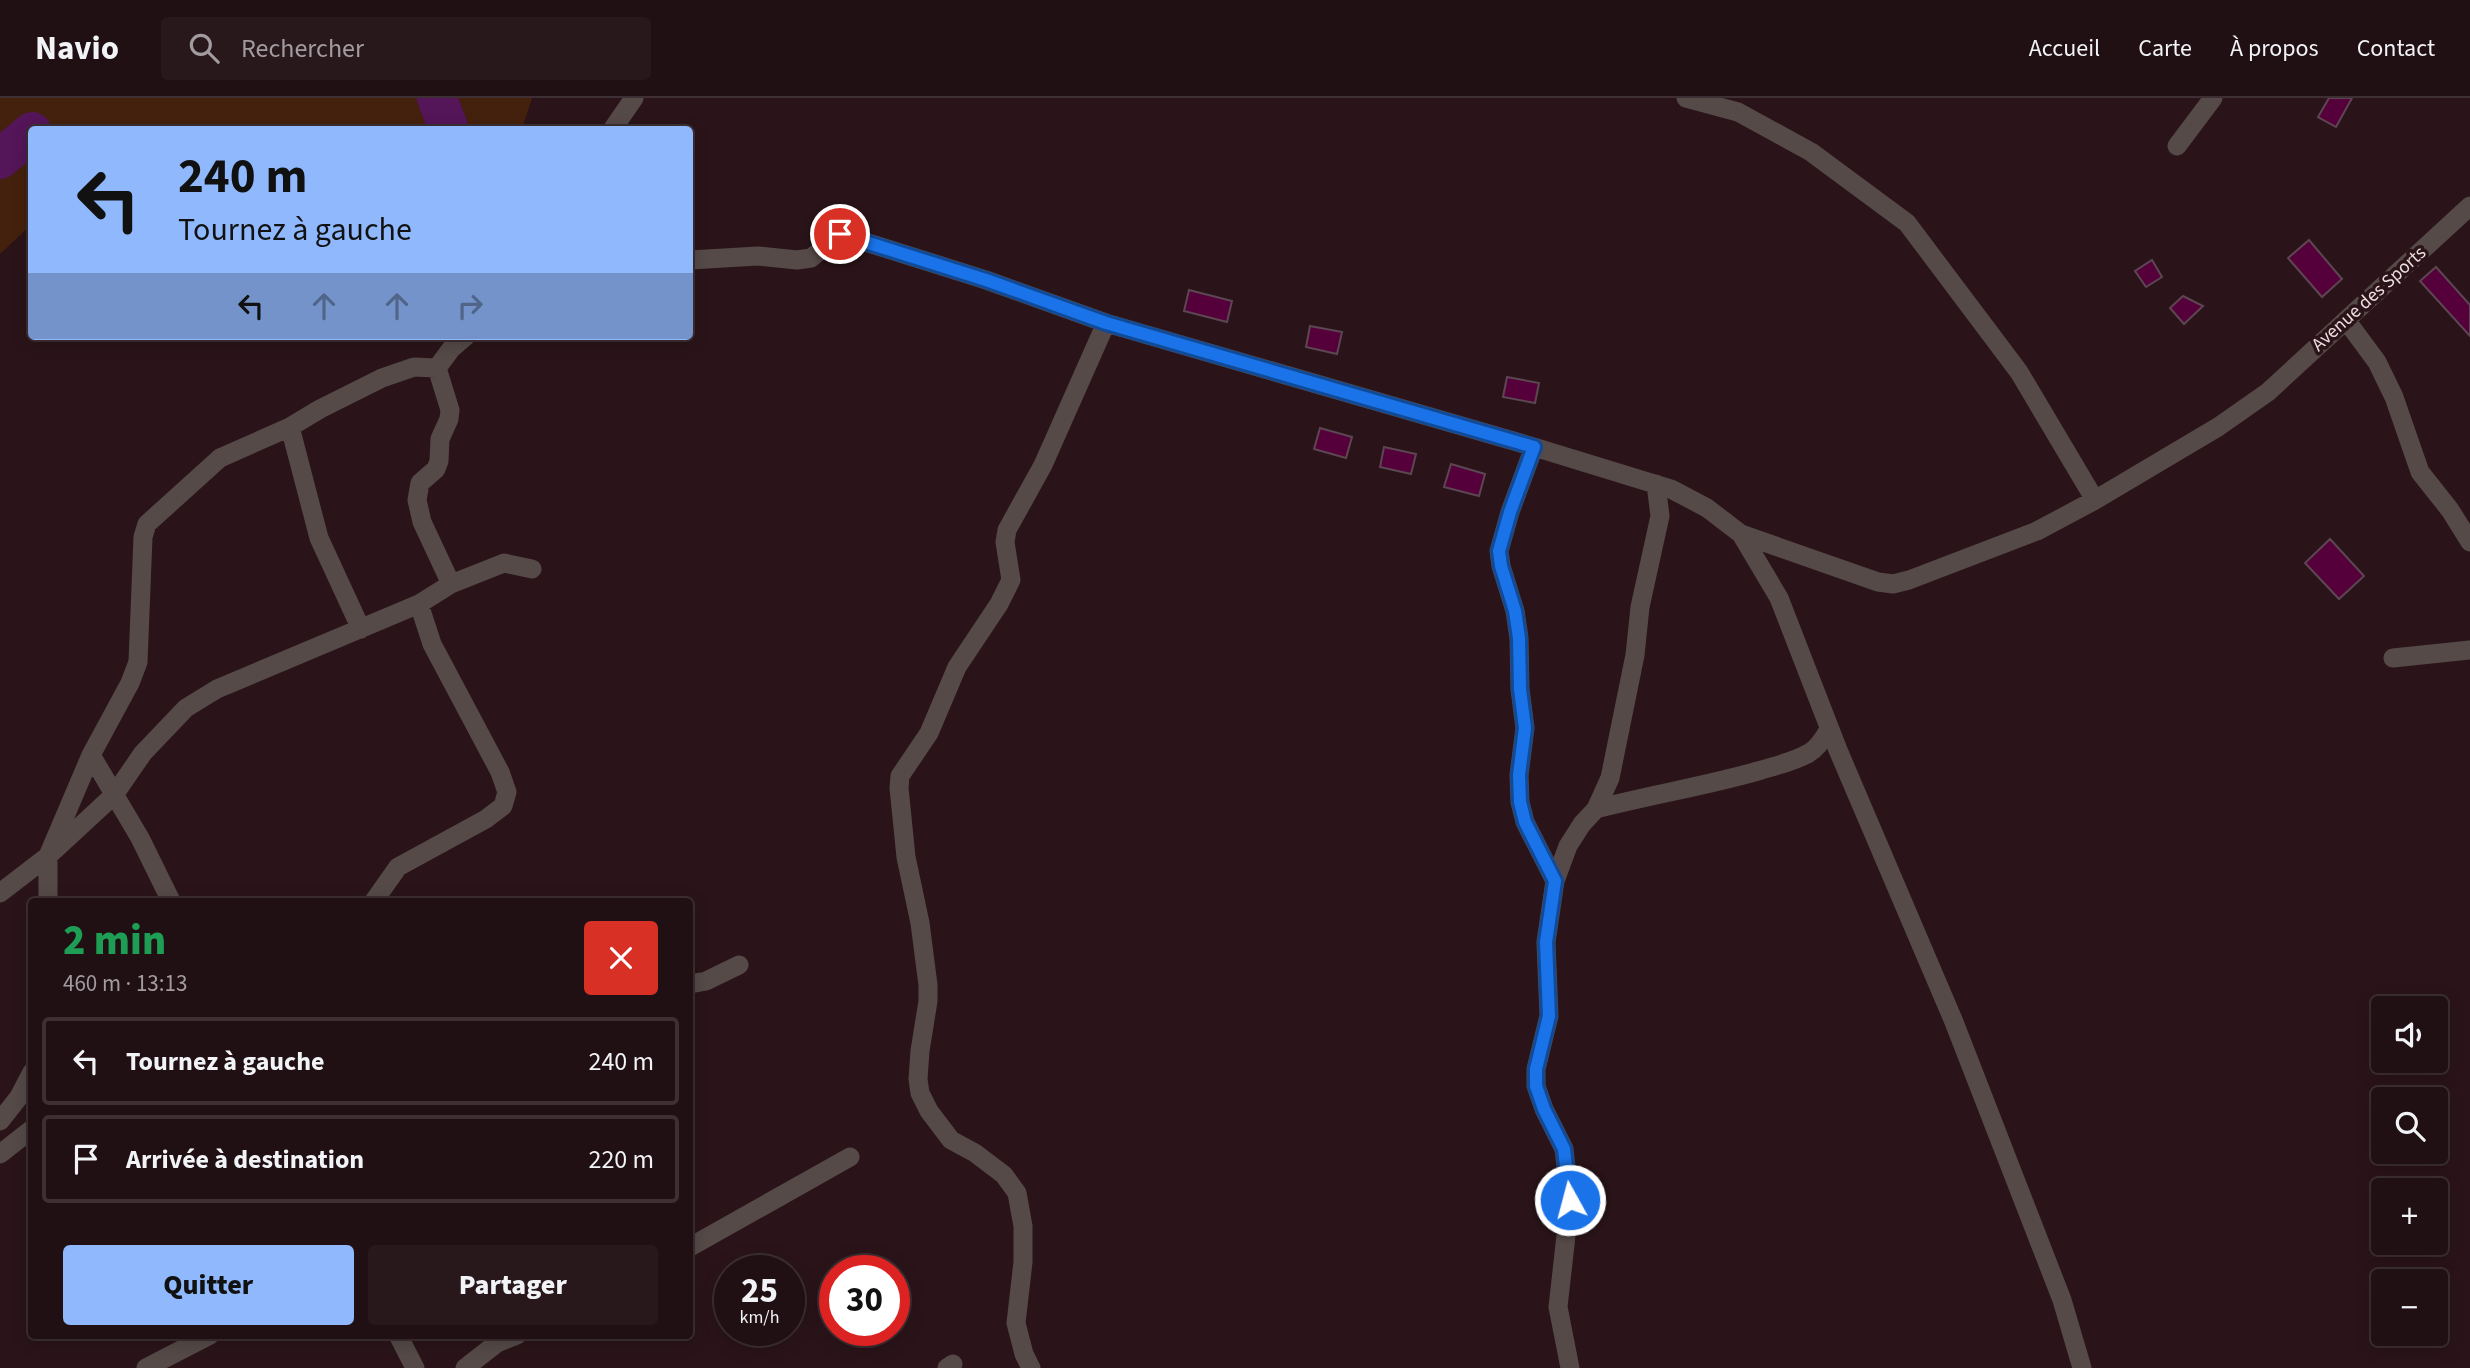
<!DOCTYPE html>
<html lang="fr">
<meta charset="utf-8">
<style>
:root{--surface:#200f13;--page:#28181c;--text:#f1f3f6;--muted:#a29ca0;--line:#3d2f33;--accent:#90b8fd}
body{margin:0;font-family:"Source Sans 3",sans-serif;background:var(--page);color:var(--text);height:100vh;display:flex;flex-direction:column;font-size:26px;white-space:nowrap}
*{box-sizing:border-box;margin:0}
p{font-size:23px;color:var(--muted)}
.icon{flex:none;width:38px;height:38px;fill:none;stroke:currentColor;stroke-width:2;stroke-linecap:round;stroke-linejoin:round}
.map{position:relative;flex:1;overflow:hidden}
.side{position:absolute;left:28px;top:800px;width:665px;height:441px;display:flex;flex-direction:column;background:var(--surface);border-radius:7px;box-shadow:0 4px 18px #0003,0 0 0 2px var(--line)}
.side>*{flex:none}
.top-card{position:absolute;left:28px;top:28px;width:665px;height:214px;border-radius:7px;box-shadow:0 4px 18px #0003,0 0 0 2px var(--line);background:#90b8fd;color:#111;overflow:hidden}
.tools{position:absolute;left:2371px;top:898px;display:grid;gap:14px}
.tools a{display:grid;place-items:center;width:77px;height:77px;border-radius:7px;background:var(--surface);box-shadow:0 4px 18px #0003,0 0 0 2px var(--line);font-size:35px}
.speed{position:absolute;left:714px;top:1157px;display:flex;gap:14px;font-size:35px;font-weight:700;text-align:center}
.speed>*{display:grid;place-content:center;width:91px;height:91px;border-radius:50%;background:var(--surface);box-shadow:0 4px 18px #0003,0 0 0 2px var(--line);line-height:1}
.speed small{font-size:18px;font-weight:400}
.speed .limit{border:10px solid #d22;background:#fff;color:#111}
.pin{position:absolute;display:grid;place-items:center;width:60px;height:60px;color:#fff;margin:-30px;border:4px solid #fff;border-radius:50%;box-shadow:0 2px 7px #0007}
.me{position:absolute;width:77px;margin:-38px;rotate:353deg;stroke-linejoin:round;filter:drop-shadow(0 0 5px #0008)}
.turn{display:flex;align-items:center;gap:24px;height:147px;padding:0 35px;font-size:32px}
.turn .icon{width:91px;height:91px;stroke-width:2.5}
.turn b{display:block;font-size:49px;line-height:60px}
.lanes{display:flex;align-items:center;height:66px;padding:0 35px;background:#0003;justify-content:center;gap:35px;direction:ltr}
.lanes .off{opacity:.35}
.round{display:grid;place-items:center;flex:none;width:74px;height:74px;border-radius:7px;background:var(--page)}
.overview{display:flex;align-items:center;justify-content:space-between;height:119px;padding:0 35px}
h1{font-size:42px;font-weight:800;line-height:52px;color:#1e9e55}
.button{display:flex;gap:14px;margin-top:auto;padding:14px 35px}
.button a{flex:1;height:80px;border-radius:7px;background:var(--accent);color:#111;font-size:28px;font-weight:800;line-height:80px;text-align:center}
.button a+a{background:var(--page);color:var(--text)}
ul{padding:0;list-style:none}
li{display:flex;align-items:center;gap:21px;height:88px;margin:0 14px 10px;padding:0 21px;border:4px solid var(--line);border-radius:7px}
li div{flex:1}
li b{display:block;font-size:26px}
li em{font-style:normal}
header{display:flex;align-items:center;gap:42px;box-sizing:border-box;height:98px;padding:0 35px;background:var(--surface);border-bottom:2px solid var(--line)}
header strong{font-size:33px}
nav{display:flex;gap:38px;margin-inline-start:auto;font-size:24px}
.search{width:490px;height:63px;background:var(--page);display:flex;align-items:center;gap:18px;box-sizing:border-box;padding:0 24px;border-radius:7px;color:var(--muted);font-size:26px}
.map>svg:first-child{display:block}
.green{fill:#44210c}
.lines{fill:none;stroke-linecap:round;stroke-linejoin:round}
.river{stroke:#541559;stroke-width:40}
.building{fill:#55003b;stroke:#5c4652;stroke-width:2}
.street{stroke:#554a48;stroke-width:19}
.route-casing{stroke:#114b97;stroke-width:18}
.route{stroke:#1a73e8;stroke-width:12}
.labels{text-anchor:middle;dominant-baseline:central;stroke-width:7;stroke-linejoin:round;paint-order:stroke}
.street-label{font-size:19px;fill:#eddee0;stroke:#2a1419}
</style>
<header>
<strong>Navio</strong>
<div class="search"><svg class="icon" aria-label="search" viewBox="0 0 24 24"><circle cx="10" cy="10" r="6"/><path d="M15 15l6 6"/></svg>Rechercher</div>
<nav><a>Accueil</a><a>Carte</a><a>À propos</a><a>Contact</a></nav>
</header>
<div class="map">
<svg width="2470" height="1270" viewBox="0 0 2470 1270">
<rect width="100%" height="100%" fill="#2a1419"/>
<path class="green" d="M0,0H532L522,31L32,32L31,127L0,156Z"/>
<g class="lines">
<path class="river" d="M437,0L449,32
M0,61L32,34"/>
</g>
<path class="building" d="M2329,0H2352L2336,29L2318,19Z
M2309,142L2342,181L2322,199L2288,160Z
M2152,162L2162,179L2146,189L2135,173Z
M2436,169L2470,207V238L2420,183Z
M1189,192L1232,203L1227,224L1184,213Z
M2183,198L2203,208L2184,226L2170,210Z
M1310,228L1342,234L1337,256L1306,249Z
M1507,279L1539,285L1535,305L1503,299Z
M1320,330L1352,339L1346,360L1314,351Z
M1384,349L1416,356L1411,376L1380,369Z
M1451,366L1485,376L1479,398L1444,389Z
M2330,441L2364,478L2339,501L2305,465Z"/>
<g class="lines">
<path class="street" d="M1686,0L1738,14L1811,54L1907,125L2019,274L2095,402
M612,32L634,0
M2177,48L2213,0
M690,162L758,158L797,162L811,160L840,136L986,182L1106,225L1534,349L1671,391L1707,410L1741,436L1878,484L1893,486L1909,482L2037,433L2095,402L2218,329L2268,294L2470,108
M2346,222L2377,264L2394,299L2420,374L2450,412L2470,444
M290,329L319,440L361,531
M1534,349L1510,414L1499,453L1501,468L1515,513L1519,540L1520,591L1525,630L1519,677L1520,704L1525,724L1555,783
M1741,436L1779,500L1838,652L1954,924L2062,1202L2082,1270
M451,486L504,465L532,471
M2393,560L2470,552
M91,657L140,740L171,803
M1596,711C1650,697 1705,688 1758,673C1774,668 1794,664 1809,655C1818,650 1824,640 1829,631
M0,795L48,758L114,697L143,655L186,610L217,591L419,506L451,486L422,424L417,402L420,385L436,371L439,363L440,341L449,321L450,312L437,270
M48,803V758L91,657L130,585L138,564L143,439L147,426L220,360L290,329L320,311L382,280L414,269L437,270L451,251L466,238
M374,803L398,769L486,721L503,708L507,694L500,674L432,546L419,506
M690,886L706,883L739,867
M0,1023L19,999L32,974
M0,1056L32,1031
M690,1149L850,1059
M398,1237L415,1270
M146,1270L210,1237
M465,1270L497,1245L517,1237
M947,1270L953,1266
M1031,1270L1024,1256L1016,1225L1023,1164V1128L1017,1095L1004,1077L975,1055L951,1042L929,1013L920,995L918,981L920,953L928,903V887L920,825L906,759L899,690L900,678L929,635L957,569L999,506L1011,482L1005,444L1007,432L1043,367L1106,225
M1570,1270L1558,1209L1570,1102L1564,1051L1544,1011L1536,988V971L1549,918L1546,844L1555,783L1568,748L1582,726L1596,711L1610,680L1635,557L1640,509L1660,418L1656,386"/>
</g>
<g class="lines">
<defs>
<path id="route" d="M840,136L986,182L1106,225L1534,349L1510,414L1499,453L1501,468L1515,513L1519,540L1520,591L1525,630L1519,677L1520,704L1525,724L1555,783L1546,844L1549,918L1536,971V988L1544,1011L1564,1051L1570,1102"/>
</defs>
<use href="#route" class="route-casing"/>
<use href="#route" class="route"/>
</g>
<g class="labels">
<g class="street-label">
<text transform="translate(2369 201) rotate(-42)">Avenue des Sports</text>
</g>
</g>
</svg>
<div class="tools">
<a><svg class="icon" aria-label="sound" viewBox="0 0 24 24"><path d="M4 9h4l5-4v14l-5-4H4zM17 9q2 3 0 6"/></svg></a>
<a><svg class="icon" aria-label="search" viewBox="0 0 24 24"><circle cx="10" cy="10" r="6"/><path d="M15 15l6 6"/></svg></a>
<a>+</a>
<a>−</a>
</div>
<div class="speed"><div>25<small>km/h</small></div><div class="limit">30</div></div>
<div class="pin" style="left:840px;top:136px;background:#d93025"><svg class="icon" aria-label="arrive" viewBox="0 0 24 24"><path d="M6 21V4h12l-3 4 3 4H6"/></svg></div>
<svg class="me" style="left:1570px;top:1102px" viewBox="-20 -20 40 40"><circle r="17" fill="#1a73e8" stroke="#fff" stroke-width="3"/><path d="M0-11L8 9 0 5-8 9z" fill="#fff"/></svg>
<div class="top-card">
<div class="turn"><svg class="icon" aria-label="left" viewBox="0 0 24 24"><path d="M17 20v-9H6M10 6l-5 5 5 5"/></svg><div><b>240 m</b>Tournez à gauche</div></div>
<div class="lanes"><svg class="icon" aria-label="left" viewBox="0 0 24 24"><path d="M17 20v-9H6M10 6l-5 5 5 5"/></svg><svg class="icon off" aria-label="ahead" viewBox="0 0 24 24"><path d="M12 20V5M6 11l6-6 6 6"/></svg><svg class="icon off" aria-label="ahead" viewBox="0 0 24 24"><path d="M12 20V5M6 11l6-6 6 6"/></svg><svg class="icon off" aria-label="right" viewBox="0 0 24 24"><path d="M7 20v-9h11M14 6l5 5-5 5"/></svg></div>
</div>
<section class="side">
<div class="overview"><div><h1>2 min</h1><p>460 m · 13:13</p></div><a class="round" style="background:#d93025;color:#fff"><svg class="icon" aria-label="close" viewBox="0 0 24 24"><path d="M6 6l12 12M18 6L6 18"/></svg></a></div>
<ul>
<li><svg class="icon" aria-label="left" viewBox="0 0 24 24"><path d="M17 20v-9H6M10 6l-5 5 5 5"/></svg><div><b>Tournez à gauche</b></div><em>240 m</em></li>
<li><svg class="icon" aria-label="arrive" viewBox="0 0 24 24"><path d="M6 21V4h12l-3 4 3 4H6"/></svg><div><b>Arrivée à destination</b></div><em>220 m</em></li>
</ul>
<div class="button"><a>Quitter</a><a>Partager</a></div>
</section>
</div>
